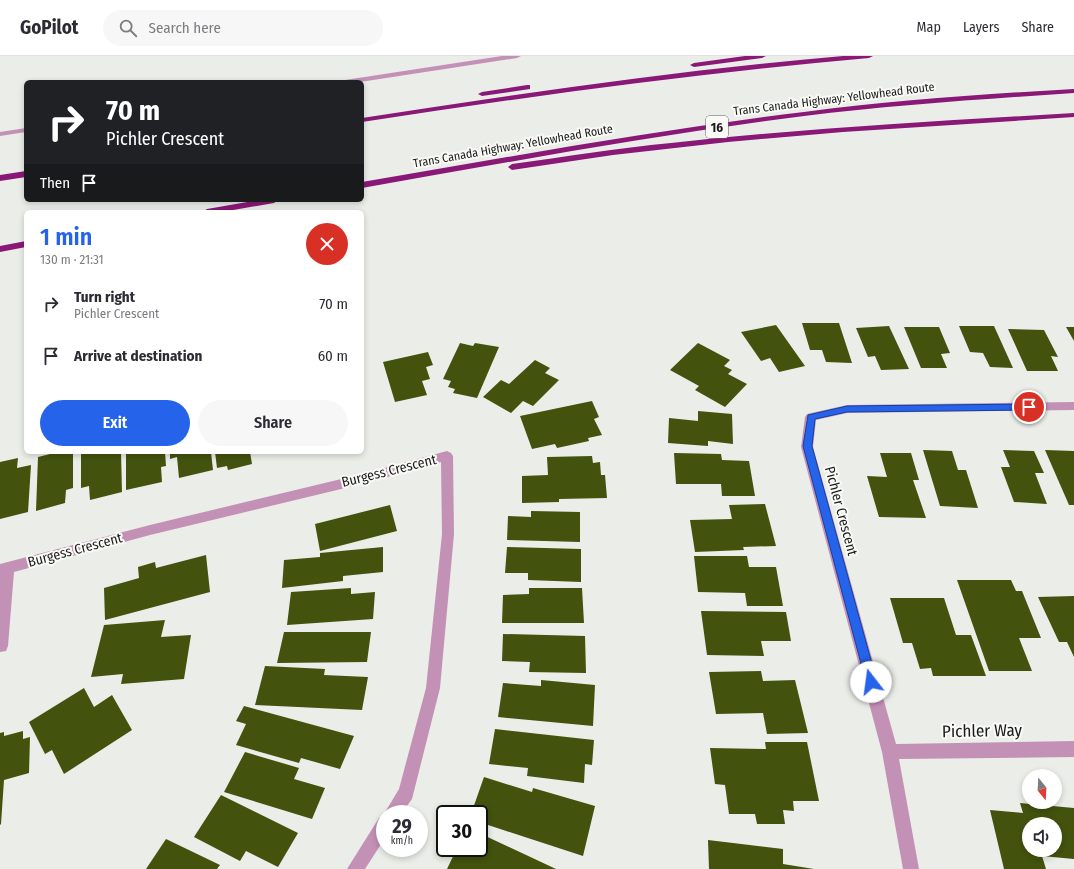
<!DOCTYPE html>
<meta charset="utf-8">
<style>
:root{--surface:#fff;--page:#f7f7f7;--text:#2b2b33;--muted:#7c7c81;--line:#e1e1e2;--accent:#2563eb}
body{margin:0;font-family:"Fira Sans Condensed",sans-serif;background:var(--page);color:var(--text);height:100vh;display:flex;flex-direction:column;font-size:15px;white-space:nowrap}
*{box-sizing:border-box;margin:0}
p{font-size:13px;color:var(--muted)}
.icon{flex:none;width:22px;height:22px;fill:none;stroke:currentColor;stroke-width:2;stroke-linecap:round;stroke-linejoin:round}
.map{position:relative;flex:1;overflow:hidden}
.sheet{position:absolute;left:24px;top:154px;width:340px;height:244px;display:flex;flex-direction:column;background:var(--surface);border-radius:6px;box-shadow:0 2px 6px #0003}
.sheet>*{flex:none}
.guide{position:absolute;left:24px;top:24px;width:340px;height:122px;border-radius:6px;box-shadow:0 2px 6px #0003;background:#202124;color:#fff;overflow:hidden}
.needle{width:26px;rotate:162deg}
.buttons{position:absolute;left:1022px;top:713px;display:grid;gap:8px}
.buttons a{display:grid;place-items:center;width:40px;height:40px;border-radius:50%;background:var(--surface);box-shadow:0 2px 6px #0003;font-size:20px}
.speed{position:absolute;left:376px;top:749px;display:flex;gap:8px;font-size:20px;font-weight:700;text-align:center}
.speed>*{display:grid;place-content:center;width:52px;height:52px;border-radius:50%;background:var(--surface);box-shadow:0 2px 6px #0003;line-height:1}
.speed small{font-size:10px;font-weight:400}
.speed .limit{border:2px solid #111;border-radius:6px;background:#fff;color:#111}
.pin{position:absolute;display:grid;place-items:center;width:34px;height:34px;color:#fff;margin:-17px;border:2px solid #fff;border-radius:50%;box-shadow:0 1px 4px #0007}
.me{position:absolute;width:44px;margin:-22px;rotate:345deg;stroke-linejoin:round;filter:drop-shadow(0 0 3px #0008)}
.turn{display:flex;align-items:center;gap:14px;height:84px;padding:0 16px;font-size:18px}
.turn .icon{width:52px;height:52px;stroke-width:2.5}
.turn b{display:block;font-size:28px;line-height:34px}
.then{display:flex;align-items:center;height:38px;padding:0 16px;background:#0003;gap:8px;font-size:15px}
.round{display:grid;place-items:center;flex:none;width:42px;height:42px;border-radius:21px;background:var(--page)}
.head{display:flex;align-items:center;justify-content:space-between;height:68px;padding:0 16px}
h1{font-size:24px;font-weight:600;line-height:30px;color:var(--accent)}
.button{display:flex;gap:8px;margin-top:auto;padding:8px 16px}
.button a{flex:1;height:46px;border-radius:24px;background:var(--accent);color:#fff;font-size:16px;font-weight:600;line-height:46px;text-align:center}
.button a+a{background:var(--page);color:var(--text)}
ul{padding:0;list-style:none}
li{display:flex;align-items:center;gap:12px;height:52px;padding:0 16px}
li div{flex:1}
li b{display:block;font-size:15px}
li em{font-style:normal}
header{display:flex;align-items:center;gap:24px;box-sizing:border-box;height:56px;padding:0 20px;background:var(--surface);border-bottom:1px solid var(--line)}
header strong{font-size:19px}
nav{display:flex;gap:22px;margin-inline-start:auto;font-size:14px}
.search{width:280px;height:36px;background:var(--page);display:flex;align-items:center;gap:10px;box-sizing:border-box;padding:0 14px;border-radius:22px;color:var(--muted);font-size:15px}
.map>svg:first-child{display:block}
.building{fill:#43520d;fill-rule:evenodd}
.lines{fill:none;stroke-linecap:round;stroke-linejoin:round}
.street{fill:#c491b6;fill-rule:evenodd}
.highway{fill:#891876;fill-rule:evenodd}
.route{fill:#2563eb;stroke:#184099}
.labels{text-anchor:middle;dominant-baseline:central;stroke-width:4;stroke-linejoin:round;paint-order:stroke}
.far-street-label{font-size:12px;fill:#1b1c1a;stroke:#f9faf6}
.shield{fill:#f9faf6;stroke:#5e5f5c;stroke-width:1}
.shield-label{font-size:13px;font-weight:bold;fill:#1b1c1a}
.street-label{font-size:14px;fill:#1b1c1a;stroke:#f9faf6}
.near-street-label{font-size:17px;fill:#1b1c1a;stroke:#f9faf6}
</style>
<header>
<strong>GoPilot</strong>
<div class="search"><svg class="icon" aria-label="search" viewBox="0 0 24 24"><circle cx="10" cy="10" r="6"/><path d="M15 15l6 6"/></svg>Search here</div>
<nav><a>Map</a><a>Layers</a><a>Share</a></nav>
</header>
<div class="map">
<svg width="1074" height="813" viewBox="0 0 1074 813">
<rect width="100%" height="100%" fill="#ebede9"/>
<path class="building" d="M802,267H839L852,307L826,306L822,294H810Z
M776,269L805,310L779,316L770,302L761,305L741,276Z
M889,270L909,313L881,314L875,300L868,301L856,272Z
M959,270H994L1013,312L990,311L983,297L970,296Z
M904,271H939L950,297L941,298L947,312H921Z
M1066,271H1074V285Z
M1008,273L1044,274L1058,301L1051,300L1058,315H1027Z
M460,287L473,290L475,287L499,291L477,342L453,337L455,333L448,331L451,325L443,323Z
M698,287L730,304L724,310L732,314L728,318L747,328L725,351L695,334L699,330L670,314Z
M428,296L433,309L426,311L430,323L422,325L427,339L395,346L383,306Z
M535,304L550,312L545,317L559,324L533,350L523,345L511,357L483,341L501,324L509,328Z
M592,345L599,361L594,363L602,379L588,382L589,385L557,392L555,388L532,393L520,360Z
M698,355L732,358L733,388L708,385V390L668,387L669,362L698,365Z
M923,394L952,395L958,414H966L978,452L940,450Z
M1003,394L1034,395L1044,417H1035L1047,448L1014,446L1001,411H1010Z
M1045,394L1074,395V449H1069Z
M58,396H73V432L66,434L65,447L36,455L38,401Z
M81,396H121L122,436L90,444L89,430L81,432Z
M126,396H165L166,410L161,411L162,426L126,434Z
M170,396H211L213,414L179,422L177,401L170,403Z
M215,396H250L252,408L228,414L227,410L217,412Z
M674,397L721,398L722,404L749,405L755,440H722L721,428H676Z
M880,397H911L919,424H913L926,462L879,461L867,420L887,421Z
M592,400L593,407L600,406L601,419H605L607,442L559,443V446L522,447V420L548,419L547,401Z
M18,402L17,412L31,409L28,456L0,463V406Z
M765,448L776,490L743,491L744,494L695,496L690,464L732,463L729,449Z
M390,449L397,475L320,495L315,468Z
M531,455L580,456V486L507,484L508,460L531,461Z
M383,491V516L343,520V525L282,532L284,504L320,501V497Z
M507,491L581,493V526L528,524V517H505Z
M206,499L210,536L105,564L104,532L139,522L138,511L155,506L156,512Z
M694,500H747L749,511H776L783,550H747L745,537L698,536Z
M957,524H1011L1016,535H1022L1041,582H1019L1032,615H989Z
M351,532V538L375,536L373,563L287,569L291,536Z
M529,532H582L584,567H502L503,539L529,538Z
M1074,540V601L1067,586H1059L1038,541Z
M890,542H944L956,579H971L986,620H933L931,612L920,613L912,587H903Z
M701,555L786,556L791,585H761L764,600L707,599Z
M165,564L161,581L191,579L184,623L121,628L123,618L91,621L104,569Z
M284,576H371L367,606L277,607Z
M503,578L585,580L586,617L529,616L530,606L502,605Z
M265,610L325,613L324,619L368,621L362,654L255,649Z
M761,615L763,625L795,624L808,677L767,678L763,657L716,658L709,616Z
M541,624L595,629L593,670L498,661L503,627L541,630Z
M84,632L94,651L112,639L132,674L64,718L52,694L45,698L29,666Z
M244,650L354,680L340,713L301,702L299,707L236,689L246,668L236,665Z
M495,673L594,684L592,709L585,708L584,727L527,720L528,712L489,708Z
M23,675V683L30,681L29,717L4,724L1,768L0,769V677L4,676V680Z
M765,686H807L819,745H793L794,755L783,754L785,768H757L755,758H729L725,729L715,728L710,692L766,693Z
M245,696L299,712L294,723L325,732L312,763L224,736Z
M484,721L532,736L533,732L595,750L583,800L479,766V758H471Z
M221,739L298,777L278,811L246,795L240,805L194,781Z
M1020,747L1074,752V803L1042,800L1046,813H1004L990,754L1023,757ZM1029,768H1055V794H1029Z
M479,777L556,813H447L457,792H479Z
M166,783L220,809L217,813H146Z
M708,784L783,793V808L814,813H709Z"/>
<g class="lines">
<path class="street" d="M502,0H521L517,2L360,26H341L345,24Z
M26,72V76L0,80V76Z
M1074,346V354L847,357L816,364L813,391L896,688L1074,685V701L899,703L919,813H903L882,696L801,391L805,361L807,358L811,357L847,349Z
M447,395L451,397L453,400L454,478L440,632L412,743L401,758H385V782L365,813H347L379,762L385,760L384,758L399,733L426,632L442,478L441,406L362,428L150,479L14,516L8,590L6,595L0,596V508L150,469L362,418Z"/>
<path class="highway" d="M745,0H766L762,2L694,11L690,9L694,7Z
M843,0H873L869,2C699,17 531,40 362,66V62C522,37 682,14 843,0Z
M527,29H530V33L482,40L478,38L482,36Z
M1074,33V37C984,43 894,49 804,60C656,79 509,106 362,132V126C509,101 656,74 804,56C894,44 984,38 1074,33Z
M1074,57V61L843,76L728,86L613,99L512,114L508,111L512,108C565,101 617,92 671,87C805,72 939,65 1074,57Z
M26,115V121L0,125V119Z
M259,144H278L274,147L222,156H202L207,153Z
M26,185V191L0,196V190Z"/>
</g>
<path class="route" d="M1029,348L1033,351L1029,354L847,356L815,363L812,390L877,626L875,630L871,631L867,630L803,390L808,359L847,350Z"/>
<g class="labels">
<g class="far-street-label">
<text transform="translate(834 43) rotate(-7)">Trans Canada Highway: Yellowhead Route</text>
<text transform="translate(513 90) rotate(-10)">Trans Canada Highway: Yellowhead Route</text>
</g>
<rect class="shield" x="706" y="60" width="22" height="22" rx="3"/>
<g class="shield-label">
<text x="717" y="71">16</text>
</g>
<g class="street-label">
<text transform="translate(389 415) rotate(-14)">Burgess Crescent</text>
<text transform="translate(841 455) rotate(75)">Pichler Crescent</text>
<text transform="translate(75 494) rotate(-15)">Burgess Crescent</text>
</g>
<g class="near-street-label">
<text transform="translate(982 675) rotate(-1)">Pichler Way</text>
</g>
</g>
</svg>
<div class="buttons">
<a><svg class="needle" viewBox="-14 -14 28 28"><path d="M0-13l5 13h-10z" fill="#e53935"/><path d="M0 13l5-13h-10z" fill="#7c7c81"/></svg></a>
<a><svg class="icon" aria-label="sound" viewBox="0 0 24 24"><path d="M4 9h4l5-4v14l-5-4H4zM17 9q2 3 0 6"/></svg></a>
</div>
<div class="speed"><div>29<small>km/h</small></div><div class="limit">30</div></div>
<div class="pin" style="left:1029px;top:351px;background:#d93025"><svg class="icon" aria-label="arrive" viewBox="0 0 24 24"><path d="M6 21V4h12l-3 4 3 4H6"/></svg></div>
<svg class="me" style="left:871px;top:626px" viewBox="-20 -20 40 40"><circle r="19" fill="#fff"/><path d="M0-13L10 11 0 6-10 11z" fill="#2563eb"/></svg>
<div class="guide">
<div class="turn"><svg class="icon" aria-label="right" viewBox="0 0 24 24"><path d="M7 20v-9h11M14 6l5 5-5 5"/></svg><div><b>70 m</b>Pichler Crescent</div></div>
<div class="then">Then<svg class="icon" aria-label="arrive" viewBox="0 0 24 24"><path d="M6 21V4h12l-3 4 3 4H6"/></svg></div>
</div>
<section class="sheet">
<div class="head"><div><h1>1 min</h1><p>130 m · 21:31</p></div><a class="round" style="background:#d93025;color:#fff"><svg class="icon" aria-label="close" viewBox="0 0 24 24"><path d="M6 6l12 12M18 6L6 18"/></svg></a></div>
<ul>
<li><svg class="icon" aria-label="right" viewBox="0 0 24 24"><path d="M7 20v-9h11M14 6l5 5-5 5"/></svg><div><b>Turn right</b><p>Pichler Crescent</p></div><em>70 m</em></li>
<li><svg class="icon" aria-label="arrive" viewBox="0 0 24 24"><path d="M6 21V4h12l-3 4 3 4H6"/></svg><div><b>Arrive at destination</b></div><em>60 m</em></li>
</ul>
<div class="button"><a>Exit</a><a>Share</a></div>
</section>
</div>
